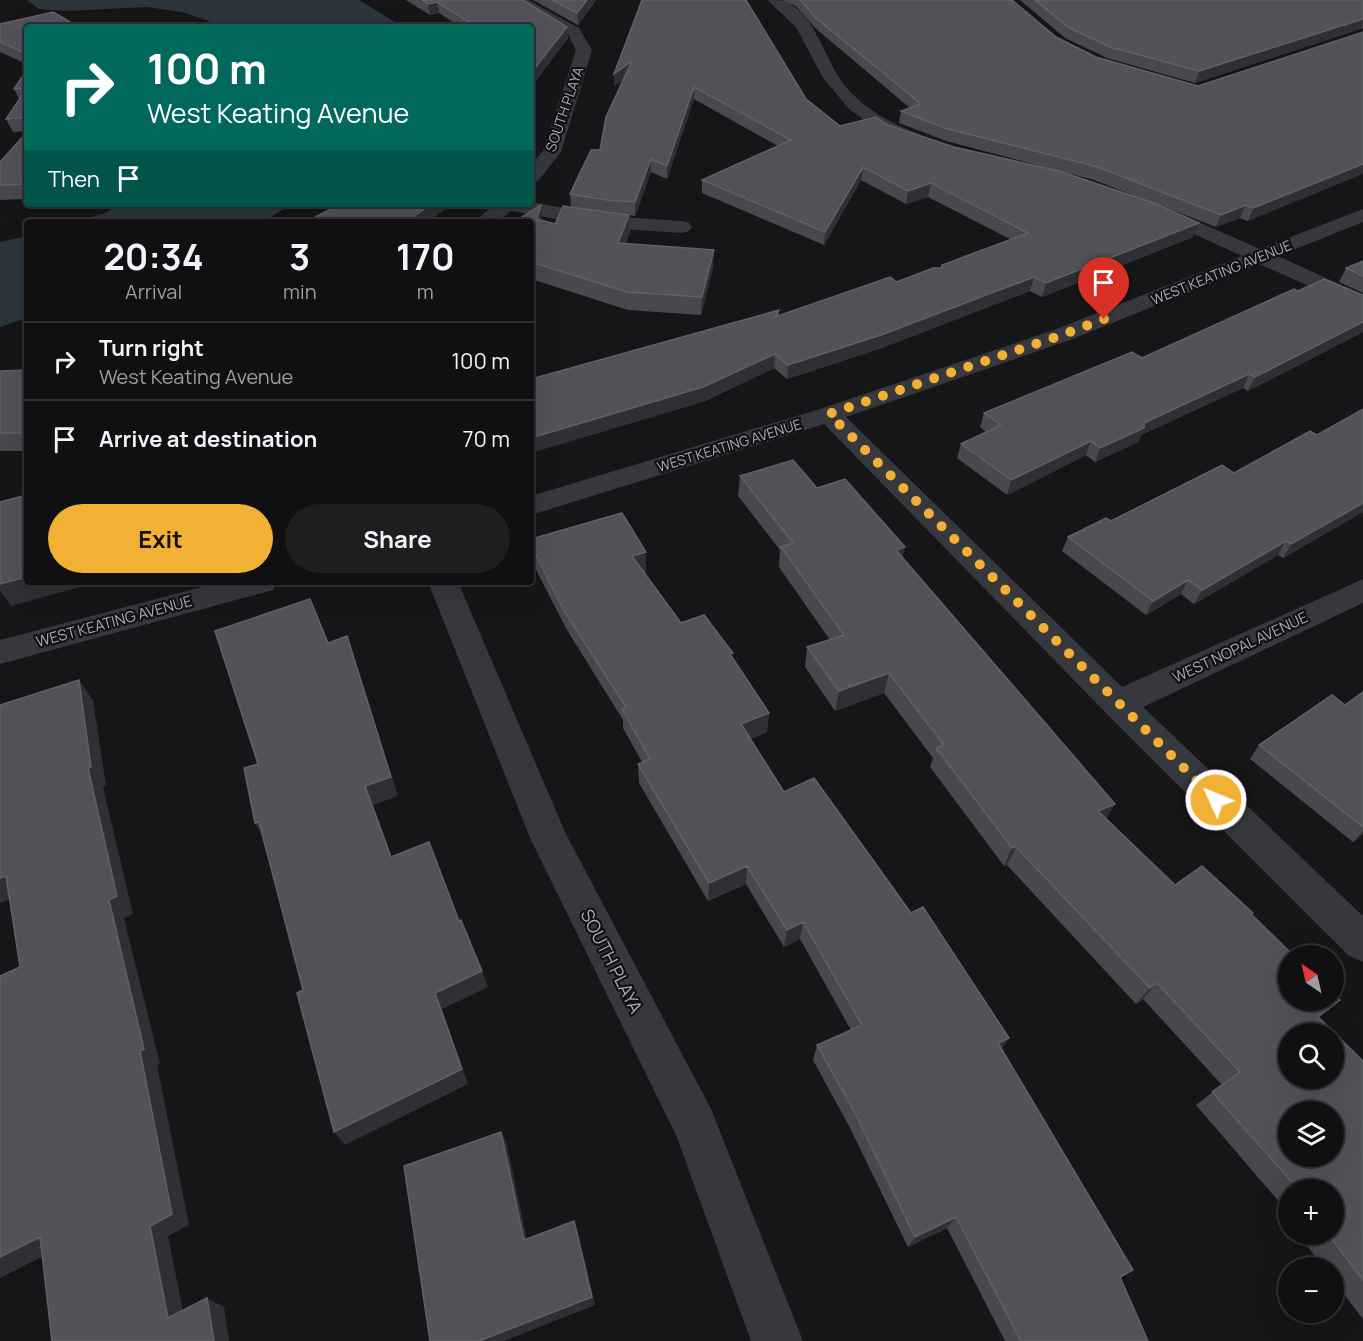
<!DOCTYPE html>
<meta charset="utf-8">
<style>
:root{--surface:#101012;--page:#1e1e20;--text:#f1f3f6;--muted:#9c9d9f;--line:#303032;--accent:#f2b134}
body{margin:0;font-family:Manrope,sans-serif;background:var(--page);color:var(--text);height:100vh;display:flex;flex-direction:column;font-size:22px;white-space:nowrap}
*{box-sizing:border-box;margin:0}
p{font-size:20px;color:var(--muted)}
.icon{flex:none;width:33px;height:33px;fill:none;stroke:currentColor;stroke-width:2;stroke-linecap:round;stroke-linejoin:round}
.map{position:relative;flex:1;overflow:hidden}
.sheet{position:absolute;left:24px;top:219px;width:510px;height:366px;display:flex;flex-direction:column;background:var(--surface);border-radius:6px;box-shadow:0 6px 24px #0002,0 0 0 2px var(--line)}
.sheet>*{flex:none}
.hud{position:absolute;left:24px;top:24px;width:510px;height:183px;border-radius:6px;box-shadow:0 6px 24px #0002,0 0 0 2px var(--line);background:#00695c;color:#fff;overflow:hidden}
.needle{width:39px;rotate:326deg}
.controls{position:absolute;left:1278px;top:945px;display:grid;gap:12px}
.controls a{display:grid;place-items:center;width:66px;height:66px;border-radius:50%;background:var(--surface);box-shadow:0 6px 24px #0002,0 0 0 2px var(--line);font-size:30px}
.pin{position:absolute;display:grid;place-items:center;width:51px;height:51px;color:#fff;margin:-62px -26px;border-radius:50% 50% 50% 0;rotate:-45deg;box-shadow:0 0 6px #0007}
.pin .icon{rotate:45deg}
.me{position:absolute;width:66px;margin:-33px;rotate:314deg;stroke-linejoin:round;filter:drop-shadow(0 0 4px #0008)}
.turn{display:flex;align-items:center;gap:21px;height:126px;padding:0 24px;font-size:27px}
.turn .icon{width:78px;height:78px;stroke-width:2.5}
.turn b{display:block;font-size:42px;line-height:51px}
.then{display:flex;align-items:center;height:57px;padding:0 24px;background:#0003;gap:12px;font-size:22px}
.eta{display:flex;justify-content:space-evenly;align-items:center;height:102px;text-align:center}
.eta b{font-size:36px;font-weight:700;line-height:42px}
.primary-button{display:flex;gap:12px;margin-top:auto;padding:12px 24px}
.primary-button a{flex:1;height:69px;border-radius:36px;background:var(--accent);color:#111;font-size:24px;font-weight:700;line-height:69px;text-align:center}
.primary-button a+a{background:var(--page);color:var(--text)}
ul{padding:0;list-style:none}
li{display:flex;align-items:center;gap:18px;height:78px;padding:0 24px;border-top:2px solid var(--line)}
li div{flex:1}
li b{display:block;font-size:22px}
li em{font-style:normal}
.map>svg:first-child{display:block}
.water{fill:#2c353c}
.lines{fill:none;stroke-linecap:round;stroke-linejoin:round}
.minor{fill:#37383d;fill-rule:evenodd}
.wall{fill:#47494d}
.shaded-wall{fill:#2f3033}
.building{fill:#525359;stroke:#5f6168;stroke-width:1.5;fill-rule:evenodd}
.route{stroke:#f2b134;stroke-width:10;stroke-dasharray:0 18}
.labels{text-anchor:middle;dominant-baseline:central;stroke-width:4.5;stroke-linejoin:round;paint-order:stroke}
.far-street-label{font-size:14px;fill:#a8adb8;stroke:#111113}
.street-label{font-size:15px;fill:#a8adb8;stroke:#111113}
.near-street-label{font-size:18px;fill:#a8adb8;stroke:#111113}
</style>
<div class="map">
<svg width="1363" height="1341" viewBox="0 0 1363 1341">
<rect width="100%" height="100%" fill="#161618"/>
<path class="water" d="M27,0H359L403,27H213L209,21L182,12L147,7L66,11L39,9Z
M120,204H292L262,222H75L105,213Z
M27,236V318L0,327V242Z"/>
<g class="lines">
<path class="minor" d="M511,0H528L579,28L592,50L561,152L538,181L531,183V165L543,151L576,50L568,34Z
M767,0C773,0 780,0 785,1C816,14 826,64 846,87C866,110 892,124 919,134L922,138L919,142L913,143L895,137L872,125L850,110L823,78L796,27Z
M531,202L607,216L682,221L689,223L692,227L689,231L682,233L607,228L511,211L497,222H474L495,204Z
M1155,203L1260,249L1363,209V222L1278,256L1363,295V310L1259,264L1070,340L846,417L1122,687L1363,579V603L1143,707L1363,916V962L1349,956L1106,713L824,424L531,515V496L820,409L1054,330L1242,256L1148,213L1145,209L1148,205Z
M221,582H277L273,590L0,664V640Z
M428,582H458L566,834L711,1109L803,1341H751L676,1135L531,840Z"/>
</g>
<path class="wall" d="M406,0H523L568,38L531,87V27H460L439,13L430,15Z
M533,0H596L578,25Z
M782,0H1012L1056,37L1096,57L1198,86L1363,32L1248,221L1240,218L1216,227L1157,204L1193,237L1042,297L1030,291L879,349L787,379L774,368L703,402L779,310V316L941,268L1010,239L928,197L906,204L861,180L824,245L702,193V180L778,146L694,99L667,179L651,172L635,216L629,215L630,232L625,244L713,267L701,315L628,310L531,279V222L542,220L555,224L571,207L570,194L600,150L624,79L614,86V74L806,99L840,126L888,125L954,147L1151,202L1094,180L946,141L899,123L901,111L910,108L815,28L796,6Z
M1020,0H1363V28L1195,83L1107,58L1065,38Z
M0,24L27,27V64L0,52Z
M27,70V131L13,132L6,119L19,99L14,89Z
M27,132V199L0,200V162Z
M1363,261V293L1339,282L1346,268Z
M1298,291L1363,295V332L1248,391L1243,388L1141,435L1138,442L1095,462L1086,455L1007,495L957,458L961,444L986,432L980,427L984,413L1142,358Z
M27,370V451H0V372Z
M1363,409V512L1283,558L1278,555L1194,604L1181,594L1146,615L1062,551L1068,537L1234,473L1317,435Z
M740,476L817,488L903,557L1106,819L1175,885L1251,915L1319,1017L1363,1061V1319L1334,1281V1268H1324L1298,1234H1334V1190H1288V1212L1196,1105L1222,1085L1143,999L1136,1004L1007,865L1004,866L930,767L933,758L884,693L835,711L805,667L807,647L830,640L779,567L780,550L738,496Z
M531,539L646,572L644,573L681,623L733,658L769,713L767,732L750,739L784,792L1001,1049L1133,1270L1120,1278L1148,1341H1005L947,1228L908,1247L849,1126L813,1060L817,1045L851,1030L800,939L784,947L746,884L708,901L639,783L638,764L642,762L623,728V720L567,630L531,560Z
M1363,692V834L1353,842L1250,759L1259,745L1345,705Z"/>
<path class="shaded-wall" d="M587,0H596L578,25L577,13Z
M437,2L439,13L430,15L428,4Z
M1363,19L1362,28L1195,83L1199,71Z
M567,27L568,38L531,87V73Z
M632,61V73L614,86V74Z
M694,87V99L667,179V166Z
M651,159V172L635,216V202Z
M1363,164V174L1248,221L1253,208Z
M863,167L861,180L824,245L825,232Z
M931,183L928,197L906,204L908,191Z
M431,204H452L428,222H406Z
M541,205L542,221L537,219Z
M1246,205L1240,218L1216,227L1221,215Z
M629,215L630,232L619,261L618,243Z
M1199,223L1193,237L1042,297L1046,283Z
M714,250L713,267L701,315L702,297Z
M1034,277L1030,291L879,349L787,379L788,365Z
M1363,322V332L1248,391L1255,377Z
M775,354L774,368L703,402L531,453V438Z
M1249,374L1243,388L1141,435L1138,442L1095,462L1100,448L1144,423Z
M1091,441L1086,455L1007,495L1011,480Z
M1363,503V512L1283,558L1291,544Z
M1286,541L1278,555L1194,604L1202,590Z
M905,547L900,567L896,550Z
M646,552V572L633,576L632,556Z
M27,577V582H98L11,606L0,591V584Z
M1188,580L1181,594L1146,615L1153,601Z
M347,636L354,656L398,796L373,805L398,875L391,857L365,786Z
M889,673L884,693L835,711L839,691Z
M79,680L93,700L106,786L103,787L133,914L124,918L160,1064L157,1065L189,1225L168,1236L186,1326L168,1318L150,1226L109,900L88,768Z
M769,713L767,732L739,743L741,724Z
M1115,804L1104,823L1098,811Z
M259,822L266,841L255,823Z
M1363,831V834L1353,842Z
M1016,847L1007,865L1004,866L1012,848Z
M747,866L746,884L708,901L709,883Z
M6,876L24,894L0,903V878Z
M803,922L800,939L784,947L787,930Z
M482,971L488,987L442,1009L468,1084L345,1145L334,1132L435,993Z
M1157,983L1143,999L1136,1004L1150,988Z
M1009,1038L999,1053L998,1043Z
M501,1132L507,1145L529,1250L524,1240Z
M956,1217L947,1228L908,1247L915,1237Z
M574,1221L578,1232L595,1305L504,1341H479Z
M40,1237L61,1247L0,1278V1257Z
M207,1298L224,1307L229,1341H214Z"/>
<path class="building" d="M422,0H523L567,27L531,73V27H477L437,2L428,4Z
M552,0H587L577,13Z
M642,0H746L806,99L840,126L876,117L888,125L954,147L1059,171L1154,203L1199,223L1046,283L1034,277L881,335L788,365L775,354L703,387L531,438V379L779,310L775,317L890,277L897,282L933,268H941L942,265L1028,233L931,183L908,191L863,167L825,232L702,180L791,140L694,87L667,166L651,159L635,202L607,200L570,194L591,150H600L606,117L632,61L614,74Z
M800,0H1012L1056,37L1096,57L1198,86L1363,32V164L1253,208L1246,205L1221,215L1098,167L948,129L901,111L921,104L816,18Z
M1035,0H1363V19L1199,71L1110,47L1068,27Z
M53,12L79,27H27V54L0,42V24Z
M27,70V117L6,119L27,88L14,89Z
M27,132V184L0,185V162Z
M340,204L349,205L350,204H431L406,222H306Z
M541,205L537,219L555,224L563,206L629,215L618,243L714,250L702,297L627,292L531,262V222H514Z
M1363,261V276L1346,268Z
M1324,279L1363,295V322L1255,377L1249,374L1144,423V428L1100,448L1091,441L1011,480L961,444L1001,425L984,413L1132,352L1142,358L1294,289L1298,291Z
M27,370V433H0V372L1,371Z
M1363,409V503L1291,544L1286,541L1202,590L1188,580L1153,601L1068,537L1106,518L1111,521L1222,465L1234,473L1310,431L1317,435Z
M793,460L817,488L845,479L905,547L896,550L1115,804L1098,811L1175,885L1202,866L1253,913L1251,914L1294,956H1288V1000H1334V994L1340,1000L1318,1017L1363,1061V1280L1328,1234H1334V1190H1299L1212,1092L1240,1072L1157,983L1150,988L1016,847L1012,848L936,748L944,745L889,673L839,691L807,647L844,635L781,547L793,543L740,476ZM1288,1034H1334V1078H1288ZM1288,1112H1334V1156H1288Z
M27,495V577L0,584V502Z
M622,513L646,552L632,556L681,623L704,615L733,653L730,654L769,713L741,724L784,792L814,778L911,913L923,907L1009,1038L998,1043L1133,1270L1120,1277L1148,1341H1021L956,1217L915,1237L855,1113L817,1045L862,1025L803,922L787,930L747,866L709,883L638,764L650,759L622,709L626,707L564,611L531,545V539Z
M310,599L328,643L347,636L391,777L365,786L391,857L429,842L459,921L461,920L482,971L435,993L462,1069L334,1132L297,993L303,990L259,822L255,823L244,768L258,764L215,631Z
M79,680L91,767L88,768L117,896L109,900L144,1049L140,1051L172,1214L150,1226L168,1318L207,1298L214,1341H52L40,1237L0,1257V976L20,967L6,876L0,878V705Z
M1363,692V827L1259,745L1332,695L1345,705Z
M501,1132L524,1240L574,1221L592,1297L479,1341H430L404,1166Z"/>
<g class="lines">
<path class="route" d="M1104,319L1062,335L829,414L1216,800"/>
</g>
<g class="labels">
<g class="far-street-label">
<text transform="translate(564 109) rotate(-71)">SOUTH PLAYA</text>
<text transform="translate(1221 272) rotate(-22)">WEST KEATING AVENUE</text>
<text transform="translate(729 445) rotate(-17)">WEST KEATING AVENUE</text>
</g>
<g class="street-label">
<text transform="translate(114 621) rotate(-15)">WEST KEATING AVENUE</text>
<text transform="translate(1240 647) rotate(-25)">WEST NOPAL AVENUE</text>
</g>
<g class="near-street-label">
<text transform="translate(612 961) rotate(63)">SOUTH PLAYA</text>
</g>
</g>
</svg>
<div class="controls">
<a><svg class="needle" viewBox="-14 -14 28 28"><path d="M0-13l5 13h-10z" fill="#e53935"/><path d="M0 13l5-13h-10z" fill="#9c9d9f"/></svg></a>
<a><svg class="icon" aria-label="search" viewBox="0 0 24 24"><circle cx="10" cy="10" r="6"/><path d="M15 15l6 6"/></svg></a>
<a><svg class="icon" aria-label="layers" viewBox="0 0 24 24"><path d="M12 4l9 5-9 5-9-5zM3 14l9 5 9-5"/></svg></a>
<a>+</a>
<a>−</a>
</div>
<div class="pin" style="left:1104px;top:319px;background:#d93025"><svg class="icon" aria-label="arrive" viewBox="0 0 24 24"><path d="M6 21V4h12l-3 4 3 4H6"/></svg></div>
<svg class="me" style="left:1216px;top:800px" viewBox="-20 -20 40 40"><circle r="17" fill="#f2b134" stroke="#fff" stroke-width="3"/><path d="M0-11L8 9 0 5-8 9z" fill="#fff"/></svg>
<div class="hud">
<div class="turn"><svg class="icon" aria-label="right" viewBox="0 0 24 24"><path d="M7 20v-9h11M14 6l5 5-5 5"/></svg><div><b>100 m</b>West Keating Avenue</div></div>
<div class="then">Then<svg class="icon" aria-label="arrive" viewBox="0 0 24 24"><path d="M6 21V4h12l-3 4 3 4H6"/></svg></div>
</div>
<section class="sheet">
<div class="eta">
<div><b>20:34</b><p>Arrival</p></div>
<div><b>3</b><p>min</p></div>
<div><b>170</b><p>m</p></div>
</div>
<ul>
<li><svg class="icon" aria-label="right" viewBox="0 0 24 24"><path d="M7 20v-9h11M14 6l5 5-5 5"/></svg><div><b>Turn right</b><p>West Keating Avenue</p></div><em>100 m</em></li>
<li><svg class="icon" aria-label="arrive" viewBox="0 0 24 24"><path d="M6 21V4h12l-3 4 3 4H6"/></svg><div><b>Arrive at destination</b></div><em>70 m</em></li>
</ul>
<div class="primary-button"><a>Exit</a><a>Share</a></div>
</section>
</div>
